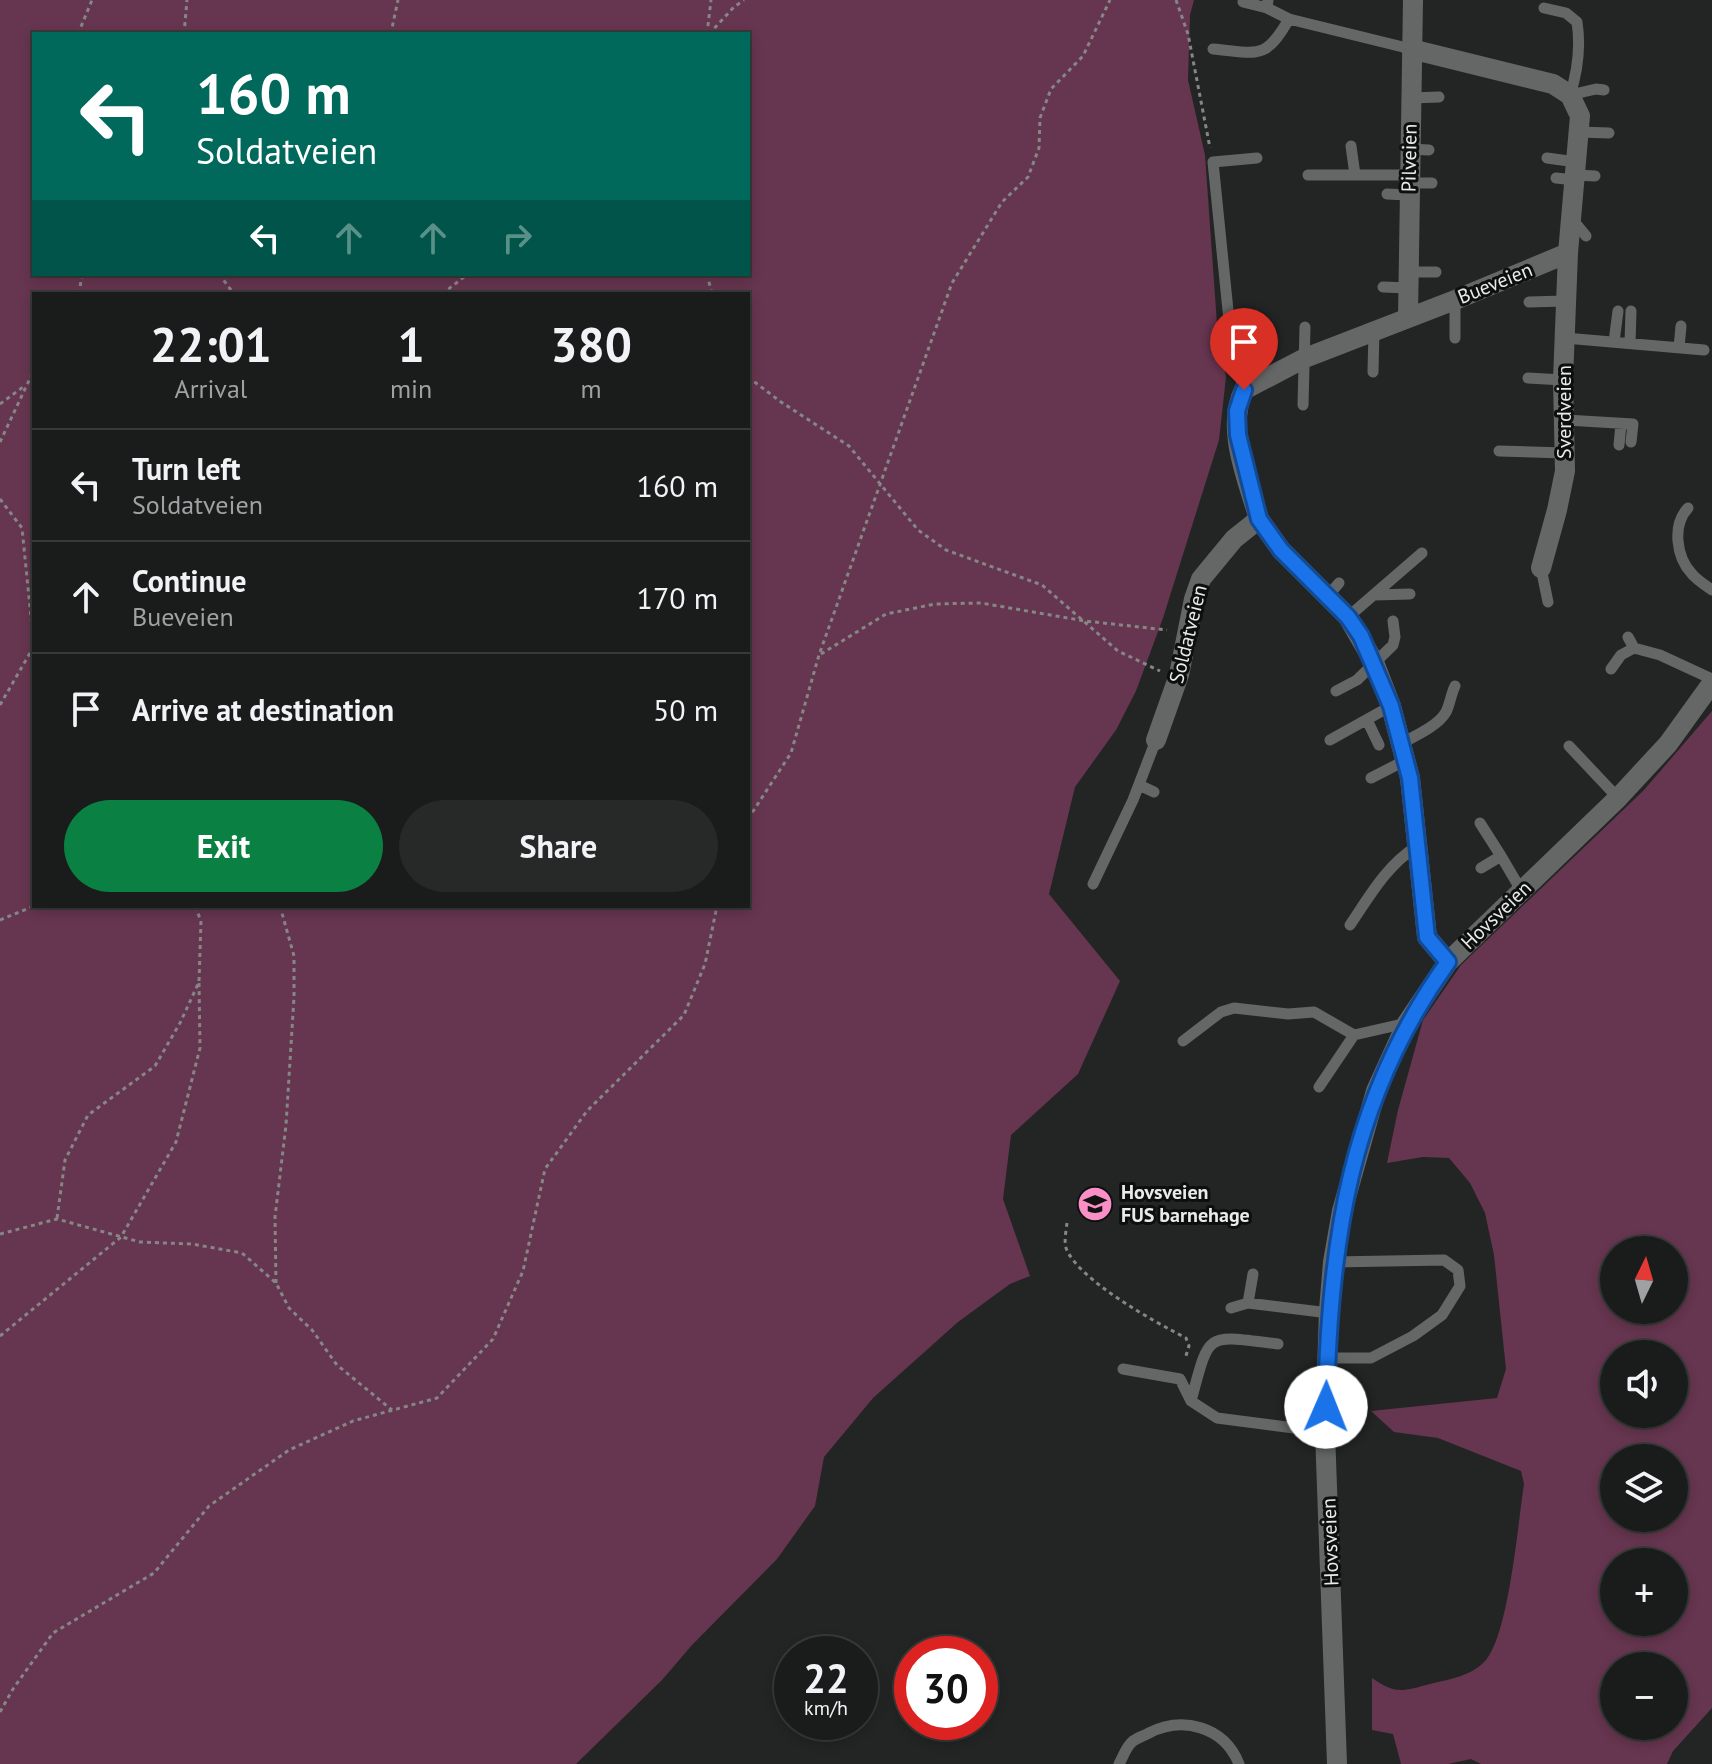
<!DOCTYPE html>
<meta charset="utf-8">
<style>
:root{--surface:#1a1c1b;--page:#272928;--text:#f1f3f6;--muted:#9fa1a3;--line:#383a3a;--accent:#0b8043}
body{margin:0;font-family:"PT Sans",sans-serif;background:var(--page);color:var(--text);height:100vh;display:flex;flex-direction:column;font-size:30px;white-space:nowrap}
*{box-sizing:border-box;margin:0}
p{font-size:26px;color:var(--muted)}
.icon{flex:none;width:44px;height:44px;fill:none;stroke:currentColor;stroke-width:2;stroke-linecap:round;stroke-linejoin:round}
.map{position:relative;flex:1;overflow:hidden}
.sheet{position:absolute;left:32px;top:292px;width:718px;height:616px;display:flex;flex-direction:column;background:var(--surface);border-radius:0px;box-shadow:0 4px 12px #0003,0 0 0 2px var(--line)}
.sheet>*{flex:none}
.hud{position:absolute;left:32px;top:32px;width:718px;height:244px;border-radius:0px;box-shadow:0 4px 12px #0003,0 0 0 2px var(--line);background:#00695c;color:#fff;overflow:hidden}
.needle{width:52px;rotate:5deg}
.controls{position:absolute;left:1600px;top:1236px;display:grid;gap:16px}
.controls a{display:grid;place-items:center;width:88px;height:88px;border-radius:50%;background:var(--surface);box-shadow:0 4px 12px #0003,0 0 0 2px var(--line);font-size:40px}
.speed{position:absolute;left:774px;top:1636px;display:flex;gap:16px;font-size:40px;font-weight:700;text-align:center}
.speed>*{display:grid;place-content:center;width:104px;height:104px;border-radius:50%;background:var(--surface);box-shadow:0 4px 12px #0003,0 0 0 2px var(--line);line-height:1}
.speed small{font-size:20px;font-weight:400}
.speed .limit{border:12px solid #d22;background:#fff;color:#111}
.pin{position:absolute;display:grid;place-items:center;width:68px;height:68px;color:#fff;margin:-82px -34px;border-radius:50% 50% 50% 0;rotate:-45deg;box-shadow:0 0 8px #0007}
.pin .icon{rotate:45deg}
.me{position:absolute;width:88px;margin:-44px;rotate:1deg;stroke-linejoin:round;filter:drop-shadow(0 0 6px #0008)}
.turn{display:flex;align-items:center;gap:28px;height:168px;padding:0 32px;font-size:36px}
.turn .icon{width:104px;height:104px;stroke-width:2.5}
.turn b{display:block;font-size:56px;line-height:68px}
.lanes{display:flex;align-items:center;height:76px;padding:0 32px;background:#0003;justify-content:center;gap:40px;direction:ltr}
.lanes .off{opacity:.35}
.eta{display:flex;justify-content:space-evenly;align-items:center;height:136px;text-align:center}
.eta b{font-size:48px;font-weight:800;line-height:56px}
.button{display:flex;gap:16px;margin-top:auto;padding:16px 32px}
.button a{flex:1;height:92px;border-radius:48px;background:var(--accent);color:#fff;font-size:32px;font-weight:800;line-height:92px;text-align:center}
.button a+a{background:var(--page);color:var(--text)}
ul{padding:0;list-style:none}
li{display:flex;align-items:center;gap:24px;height:112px;padding:0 32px;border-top:2px solid var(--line)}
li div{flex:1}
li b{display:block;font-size:30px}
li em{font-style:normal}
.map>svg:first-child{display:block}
.green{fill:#66354f;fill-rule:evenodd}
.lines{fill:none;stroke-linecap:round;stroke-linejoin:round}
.path{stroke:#858786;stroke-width:3;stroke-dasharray:4 4;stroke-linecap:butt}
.lane{stroke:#656766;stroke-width:11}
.street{stroke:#656766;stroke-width:20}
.route-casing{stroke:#114b97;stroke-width:20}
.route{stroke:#1a73e8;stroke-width:14}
.labels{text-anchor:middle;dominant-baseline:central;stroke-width:6;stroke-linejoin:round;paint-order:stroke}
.street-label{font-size:20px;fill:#e9ebea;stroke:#0d0e0e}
.poi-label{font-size:20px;font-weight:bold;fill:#e9ebea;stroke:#0d0e0e;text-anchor:start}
</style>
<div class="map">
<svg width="1712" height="1764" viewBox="0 0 1712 1764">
<rect width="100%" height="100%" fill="#232524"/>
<path class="green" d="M0,0H1194L1190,15L1188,80L1205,155L1217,324L1226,377L1219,440L1163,618L1136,691L1116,730L1075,787L1049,894L1120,981L1078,1074L1011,1135L1003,1199L1030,1276L1010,1284L958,1322L873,1398L824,1457L815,1506L777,1559L692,1645L662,1680L576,1764H0ZM34,34H748V274H34ZM34,294H748V906H34Z
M1712,711V1708L1673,1751L1667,1764H1481L1471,1759L1448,1764H1401L1393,1734L1372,1730V1678C1396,1695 1403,1691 1430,1684C1450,1679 1472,1676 1486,1660C1509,1632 1518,1523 1524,1484L1521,1471L1438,1438L1394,1432L1371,1411L1497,1398L1506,1369L1494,1255L1485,1213L1470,1183L1449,1158L1423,1157L1387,1163L1398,1110L1423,1020L1461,965L1644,790ZM1614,1250H1674V1310H1614ZM1614,1354H1674V1414H1614ZM1614,1458H1674V1518H1614ZM1674,1562V1622H1614V1562ZM1614,1666H1674V1726H1614Z"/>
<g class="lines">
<path class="path" d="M1176,0L1188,34L1210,148
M78,34L92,0
M184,34L187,0
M394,34L392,28L398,0
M707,34L711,0
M709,34L734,7L744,0
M219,274L234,294
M707,274L712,294
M79,294L82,274
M442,294L468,274
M748,377L781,402L849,446L918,530L946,550L1042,585L1118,651L1160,671
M0,404L23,387
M0,442L34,370
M0,499L22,528L34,647
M821,654L886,614L935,604L981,603L1085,621L1167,630
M0,705L34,646
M748,819L791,753L819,655L952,283L1002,202L1028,177L1039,148L1040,118L1051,89L1083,56L1110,0
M0,920L34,906
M57,1218L65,1160L88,1115L155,1066L180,1023L199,982L201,921L195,906
M1067,1223C1066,1231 1064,1241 1066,1248C1078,1280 1155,1322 1186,1338L1189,1346L1185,1359
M0,1234L57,1219L140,1242L192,1244L242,1253L276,1283L289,1308L312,1330L337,1365L392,1410
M276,1283L275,1217L286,1125L294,997V956L280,906
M0,1336L121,1237L176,1142L200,1048L199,982
M0,1712L13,1689L53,1633L154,1573L209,1506L289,1450L353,1421L437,1398L493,1339L523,1271L545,1169L587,1111L684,1015L705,964L717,906"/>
<path class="lane" d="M1268,0L1267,8L1289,19
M1243,2L1267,8
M1544,8L1566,13L1577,22C1581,48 1578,70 1570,95L1596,89L1604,90
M1213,49C1258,53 1265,61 1289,19L1411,49
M1411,98L1439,97
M1579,132L1609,133
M1351,146L1355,175
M1409,149L1429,150
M1547,158L1576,162
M1308,175H1408
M1575,175L1595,176
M1556,178L1575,180
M1408,183H1432
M1387,194L1408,195
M1572,219L1586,236
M1408,272H1436
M1383,287L1409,288
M1455,300V338
M1529,302L1565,301
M1565,338L1704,350
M1614,342L1618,311
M1630,343L1631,311
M1679,348L1681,326
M1373,372L1374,330
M1528,378L1563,380
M1244,390L1232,350L1213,162L1257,158
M1303,405L1305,327
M1566,420L1633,424L1631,442
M1619,445L1621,424
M1499,451L1565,453
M1688,508C1672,525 1676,557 1692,574C1697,580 1705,585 1712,590
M1541,568L1548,602
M1374,595L1410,594
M1327,597L1339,583
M1348,617L1422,553
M1628,637L1634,648L1660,655L1712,679
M1611,669L1621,655L1634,648
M1336,691L1357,680L1393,645L1395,637L1393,621
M1367,720L1379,745
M1330,740L1391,706
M1402,743C1415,736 1438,726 1446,712C1450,704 1451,694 1455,686
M1569,746L1618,798
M1371,778L1406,760
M1139,785L1154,792
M1480,823L1501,856
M1481,868L1501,856L1521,890
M1093,884L1133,800L1156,740
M1350,925C1369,897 1387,865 1416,847
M1183,1041L1221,1012L1234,1008L1288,1014L1314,1012L1354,1035L1407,1023
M1319,1087L1354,1035
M1248,1303L1253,1274
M1231,1308L1248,1303L1329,1313
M1278,1344C1205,1335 1210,1330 1191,1401L1217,1418L1325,1432
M1327,1358H1371L1413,1336L1442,1315L1460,1286L1458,1270L1444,1260L1333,1262
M1123,1369L1180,1379L1191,1401
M1119,1764C1123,1757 1126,1747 1132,1742C1136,1738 1144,1736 1149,1733C1182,1716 1224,1726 1239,1764"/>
<path class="street" d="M1408,317L1413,0
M1259,519C1248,481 1225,428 1244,390L1305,358L1455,300L1568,253L1580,116L1570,95L1553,84L1411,49
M1541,568L1557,510L1565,471L1563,380L1568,253
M1156,740L1179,675L1194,599L1201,579L1234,539L1259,519L1281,550L1348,617L1374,662L1391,706L1410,778L1427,937L1448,962
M1337,1764L1325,1432L1329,1310L1333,1262L1342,1211L1376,1091L1407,1023L1448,962L1618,798L1668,744L1712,683"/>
</g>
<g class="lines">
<defs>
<path id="route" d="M1244,390L1237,411L1238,435L1259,519L1281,550L1348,617L1361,636L1391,706L1410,778L1427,937L1448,962C1350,1098 1329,1243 1326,1407"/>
</defs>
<use href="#route" class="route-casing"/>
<use href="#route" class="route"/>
</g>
<defs>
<symbol id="school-disc" viewBox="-11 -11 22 22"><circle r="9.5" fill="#fa8fc7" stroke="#0d0e0e"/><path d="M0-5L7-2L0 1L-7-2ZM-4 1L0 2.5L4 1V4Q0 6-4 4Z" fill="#111"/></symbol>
</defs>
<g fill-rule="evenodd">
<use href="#school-disc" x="1075" y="1184" width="40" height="40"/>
</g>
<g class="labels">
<g class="street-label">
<text transform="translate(1409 158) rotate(-89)">Pilveien</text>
<text transform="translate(1495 283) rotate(-22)">Bueveien</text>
<text transform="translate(1564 412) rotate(-90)">Sverdveien</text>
<text transform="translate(1188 634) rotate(-76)">Soldatveien</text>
<text transform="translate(1496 915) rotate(-44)">Hovsveien</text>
<text transform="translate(1330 1542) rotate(-92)">Hovsveien</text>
</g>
<g class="poi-label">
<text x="1121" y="1192">Hovsveien<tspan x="1121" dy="23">FUS barnehage</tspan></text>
</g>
</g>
</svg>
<div class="controls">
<a><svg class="needle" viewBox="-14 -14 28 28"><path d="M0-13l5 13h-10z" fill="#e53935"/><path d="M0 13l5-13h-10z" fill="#9fa1a3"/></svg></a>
<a><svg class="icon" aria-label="sound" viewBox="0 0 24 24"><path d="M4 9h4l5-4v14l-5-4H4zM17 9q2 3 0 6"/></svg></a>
<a><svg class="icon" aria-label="layers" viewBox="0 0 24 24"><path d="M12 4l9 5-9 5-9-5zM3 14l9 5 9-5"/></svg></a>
<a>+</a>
<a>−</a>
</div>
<div class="speed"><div>22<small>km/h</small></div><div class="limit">30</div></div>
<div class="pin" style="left:1244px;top:390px;background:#d93025"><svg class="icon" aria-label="arrive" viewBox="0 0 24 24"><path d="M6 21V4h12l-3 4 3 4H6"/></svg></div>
<svg class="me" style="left:1326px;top:1407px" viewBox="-20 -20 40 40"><circle r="19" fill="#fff"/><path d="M0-13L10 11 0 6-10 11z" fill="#1a73e8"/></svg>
<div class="hud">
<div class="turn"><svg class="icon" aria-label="left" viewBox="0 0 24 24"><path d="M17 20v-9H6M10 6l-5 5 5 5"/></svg><div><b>160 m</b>Soldatveien</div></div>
<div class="lanes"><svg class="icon" aria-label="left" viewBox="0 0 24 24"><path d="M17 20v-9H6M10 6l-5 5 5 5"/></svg><svg class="icon off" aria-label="ahead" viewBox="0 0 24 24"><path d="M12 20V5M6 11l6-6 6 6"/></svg><svg class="icon off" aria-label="ahead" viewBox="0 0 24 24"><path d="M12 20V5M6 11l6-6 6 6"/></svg><svg class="icon off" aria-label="right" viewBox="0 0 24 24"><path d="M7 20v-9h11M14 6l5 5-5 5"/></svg></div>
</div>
<section class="sheet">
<div class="eta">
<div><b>22:01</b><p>Arrival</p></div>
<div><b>1</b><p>min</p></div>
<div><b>380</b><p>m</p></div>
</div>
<ul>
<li><svg class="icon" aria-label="left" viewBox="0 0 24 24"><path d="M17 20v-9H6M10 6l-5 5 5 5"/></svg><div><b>Turn left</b><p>Soldatveien</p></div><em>160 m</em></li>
<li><svg class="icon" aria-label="ahead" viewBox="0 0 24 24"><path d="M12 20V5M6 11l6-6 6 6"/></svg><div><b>Continue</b><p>Bueveien</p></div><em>170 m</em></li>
<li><svg class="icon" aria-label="arrive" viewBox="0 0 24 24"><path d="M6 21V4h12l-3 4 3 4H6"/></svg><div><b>Arrive at destination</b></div><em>50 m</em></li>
</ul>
<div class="button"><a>Exit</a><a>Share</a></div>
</section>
</div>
